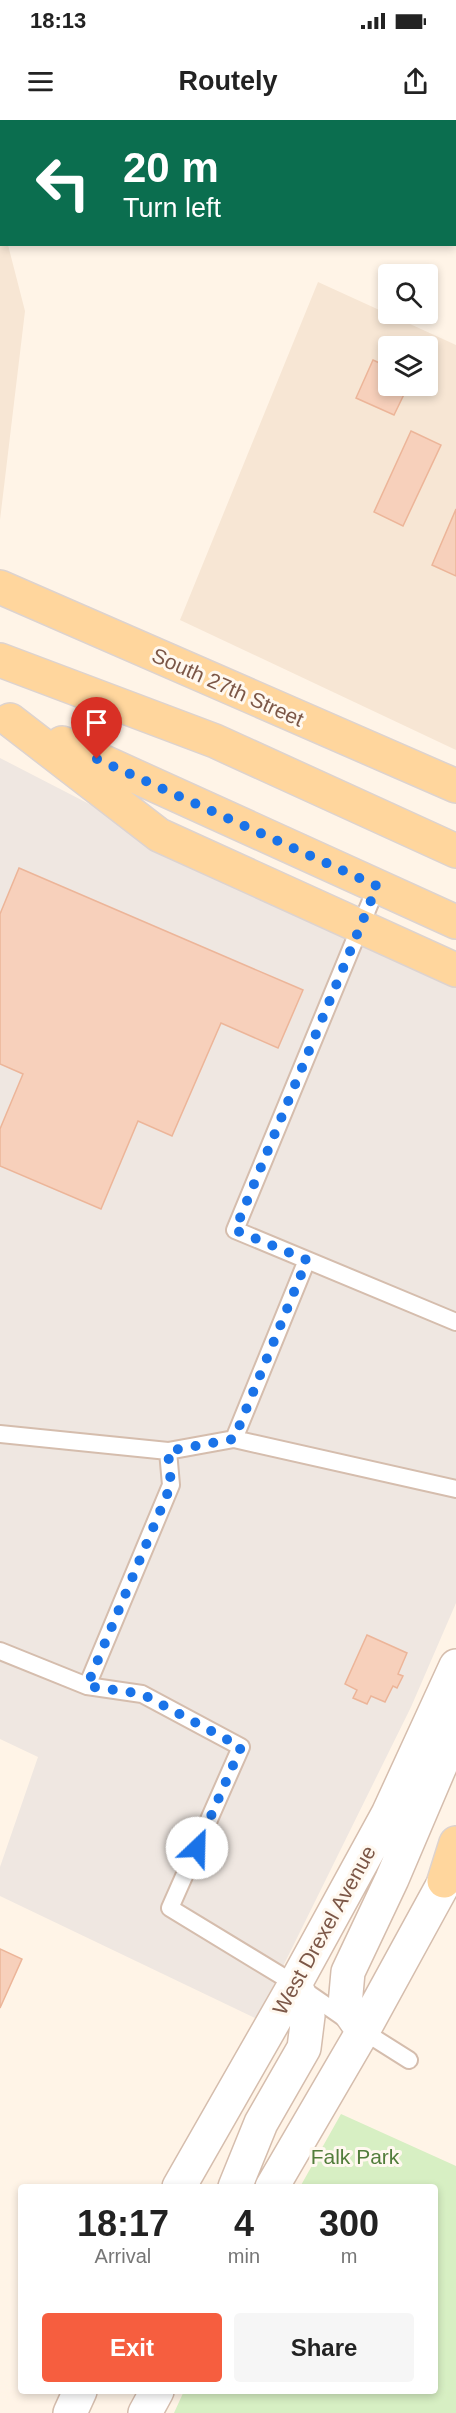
<!DOCTYPE html>
<style>
:root{--surface:#fff;--page:#f6f6f6;--text:#222;--muted:#767676;--accent:#f65e3f}
body{margin:0;font-family:Arial,sans-serif;background:var(--page);color:var(--text);height:100vh;display:flex;flex-direction:column;font-size:22px;white-space:nowrap}
*{box-sizing:border-box;margin:0}
p{font-size:20px;color:var(--muted)}
.icon{flex:none;width:33px;height:33px;fill:none;stroke:currentColor;stroke-width:2;stroke-linecap:round;stroke-linejoin:round}
.map{position:relative;flex:1;overflow:hidden}
.panel{position:absolute;left:18px;top:2064px;width:420px;height:210px;display:flex;flex-direction:column;background:var(--surface);border-radius:6px;box-shadow:0 3px 9px #0003}
.panel>*{flex:none}
.top-card{position:absolute;left:0px;top:0px;width:456px;height:126px;box-shadow:0 3px 9px #0003;background:#0b6e4f;color:#fff;overflow:hidden}
.buttons{position:absolute;left:378px;top:144px;display:grid;gap:12px}
.buttons a{display:grid;place-items:center;width:60px;height:60px;border-radius:6px;background:var(--surface);box-shadow:0 3px 9px #0003;font-size:30px}
.pin{position:absolute;display:grid;place-items:center;width:51px;height:51px;color:#fff;margin:-62px -26px;border-radius:50% 50% 50% 0;rotate:-45deg;box-shadow:0 0 6px #0007}
.pin .icon{rotate:45deg}
.me{position:absolute;width:66px;margin:-33px;rotate:24deg;stroke-linejoin:round;filter:drop-shadow(0 0 4px #0008)}
.turn{display:flex;align-items:center;gap:21px;height:126px;padding:0 24px;font-size:27px}
.turn .icon{width:78px;height:78px;stroke-width:2.5}
.turn b{display:block;font-size:42px;line-height:51px}
.eta{display:flex;justify-content:space-evenly;align-items:center;height:102px;text-align:center}
.eta b{font-size:36px;font-weight:700;line-height:42px}
.action{display:flex;gap:12px;margin-top:auto;padding:12px 24px}
.action a{flex:1;height:69px;border-radius:6px;background:var(--accent);color:#fff;font-size:24px;font-weight:700;line-height:69px;text-align:center}
.action a+a{background:var(--page);color:var(--text)}
.status{display:flex;justify-content:space-between;align-items:center;height:42px;padding:0 30px;background:var(--surface);direction:ltr}
.status svg{height:16px;fill:currentColor}
header{display:flex;justify-content:space-between;align-items:center;height:78px;padding:0 24px;background:var(--surface);font-size:27px;font-weight:700}
.map>svg:first-child{display:block}
.residential{fill:#f7e6d4;fill-rule:evenodd}
.industrial{fill:#efe7e1}
.green{fill:#d7efc3}
.building{fill:#f7d0bb;stroke:#ecb599;stroke-width:1.5}
.lines{fill:none;stroke-linecap:round;stroke-linejoin:round}
.service-casing{stroke:#d5bdad;stroke-width:20}
.tertiary-casing{stroke:#d5bdad;stroke-width:36}
.primary-casing{stroke:#ddd3cf;stroke-width:36}
.service{stroke:#fff;stroke-width:16}
.tertiary{stroke:#fff;stroke-width:33}
.primary{stroke:#ffd69d;stroke-width:33}
.route{stroke:#1a73e8;stroke-width:10;stroke-dasharray:0 18}
.labels{text-anchor:middle;dominant-baseline:central;stroke-width:6;stroke-linejoin:round;paint-order:stroke}
.street-label{font-size:21px;fill:#7c5747;stroke:#fff8ef}
.park-label{font-size:21px;fill:#527d3b;stroke:#fff8ef}
</style>
<div class="status"><b>18:13</b><svg viewBox="0 0 49 12"><path d="M0 12V9h3v3zM5 12V6h3v6zM10 12V3h3v9zM15 12V0h3v12zM26 1h20v11H26zM47 4h2v5h-2z"/></svg></div>
<header><svg class="icon" aria-label="menu" viewBox="0 0 24 24"><path d="M4 6h16M4 12h16M4 18h16"/></svg>Routely<svg class="icon" aria-label="share" viewBox="0 0 24 24"><path d="M12 15V3M7 8l5-5 5 5M5 13v7h14v-7"/></svg></header>
<div class="map">
<svg width="456" height="2293" viewBox="0 0 456 2293">
<rect width="100%" height="100%" fill="#fff4e7"/>
<path class="residential" d="M0,94L2,124L8,125L25,191L0,400Z
M318,162L456,225V630L180,500ZM388,226H428V266H388Z"/>
<path class="industrial" d="M0,638L312,799L456,863V1483L411,1587L257,1899L0,1776V1747L38,1637L0,1619Z"/>
<path class="green" d="M341,1994L456,2046V2293H174L184,2271H435V2067H300Z"/>
<path class="building" d="M373,240L388,247V266H408L394,295L356,278Z
M411,311L441,325L403,406L374,392Z
M456,389V456L432,445Z
M19,748L303,870L278,928L221,903L172,1016L138,1001L101,1089L0,1046V1009L23,954L0,944V794Z
M367,1515L407,1533L398,1554L403,1556L397,1568L393,1566L385,1582L371,1576L367,1584L353,1578L357,1570L345,1564Z
M0,1829L22,1839L0,1888Z"/>
<g class="lines">
<defs>
<path id="service" d="M377,766L235,1110L456,1202
M307,1140L234,1319L456,1369
M0,1314L168,1331L234,1319
M0,1531L87,1566L142,1574L241,1627L170,1788L295,1864L363,1911L409,1940
M87,1566L171,1365L168,1331"/>
<path id="tertiary" d="M363,1911L345,1885L348,1852L392,1759L441,1644L456,1585
M179,2067L295,1864L388,1694L456,1546
M235,2067L261,2003L304,1928L308,1896L295,1864
M272,2067L363,1911L456,1741
M70,2293L80,2271
M145,2293L157,2271"/>
<path id="primary" d="M0,467L456,666
M0,540L215,621L456,731
M10,600L159,715L456,850
M62,623L456,802
M444,1761L456,1723"/>
</defs>
<use href="#service" class="service-casing"/>
<use href="#tertiary" class="tertiary-casing"/>
<use href="#primary" class="primary-casing"/>
<use href="#service" class="service"/>
<use href="#tertiary" class="tertiary"/>
<use href="#primary" class="primary"/>
</g>
<g class="lines">
<path class="route" d="M97,639L377,766L235,1110L307,1140L234,1319L168,1331L171,1365L87,1566L142,1574L241,1627L197,1728"/>
</g>
<g class="labels">
<g class="street-label">
<text transform="translate(228 567) rotate(24)">South 27th Street</text>
<text transform="translate(324 1810) rotate(-61)">West Drexel Avenue</text>
</g>
<g class="park-label">
<text x="355" y="2036">Falk Park</text>
</g>
</g>
</svg>
<div class="buttons">
<a><svg class="icon" aria-label="search" viewBox="0 0 24 24"><circle cx="10" cy="10" r="6"/><path d="M15 15l6 6"/></svg></a>
<a><svg class="icon" aria-label="layers" viewBox="0 0 24 24"><path d="M12 4l9 5-9 5-9-5zM3 14l9 5 9-5"/></svg></a>
</div>
<div class="pin" style="left:97px;top:639px;background:#d93025"><svg class="icon" aria-label="arrive" viewBox="0 0 24 24"><path d="M6 21V4h12l-3 4 3 4H6"/></svg></div>
<svg class="me" style="left:197px;top:1728px" viewBox="-20 -20 40 40"><circle r="19" fill="#fff"/><path d="M0-13L10 11 0 6-10 11z" fill="#1a73e8"/></svg>
<div class="top-card">
<div class="turn"><svg class="icon" aria-label="left" viewBox="0 0 24 24"><path d="M17 20v-9H6M10 6l-5 5 5 5"/></svg><div><b>20 m</b>Turn left</div></div>
</div>
<section class="panel">
<div class="eta">
<div><b>18:17</b><p>Arrival</p></div>
<div><b>4</b><p>min</p></div>
<div><b>300</b><p>m</p></div>
</div>
<div class="action"><a>Exit</a><a>Share</a></div>
</section>
</div>
